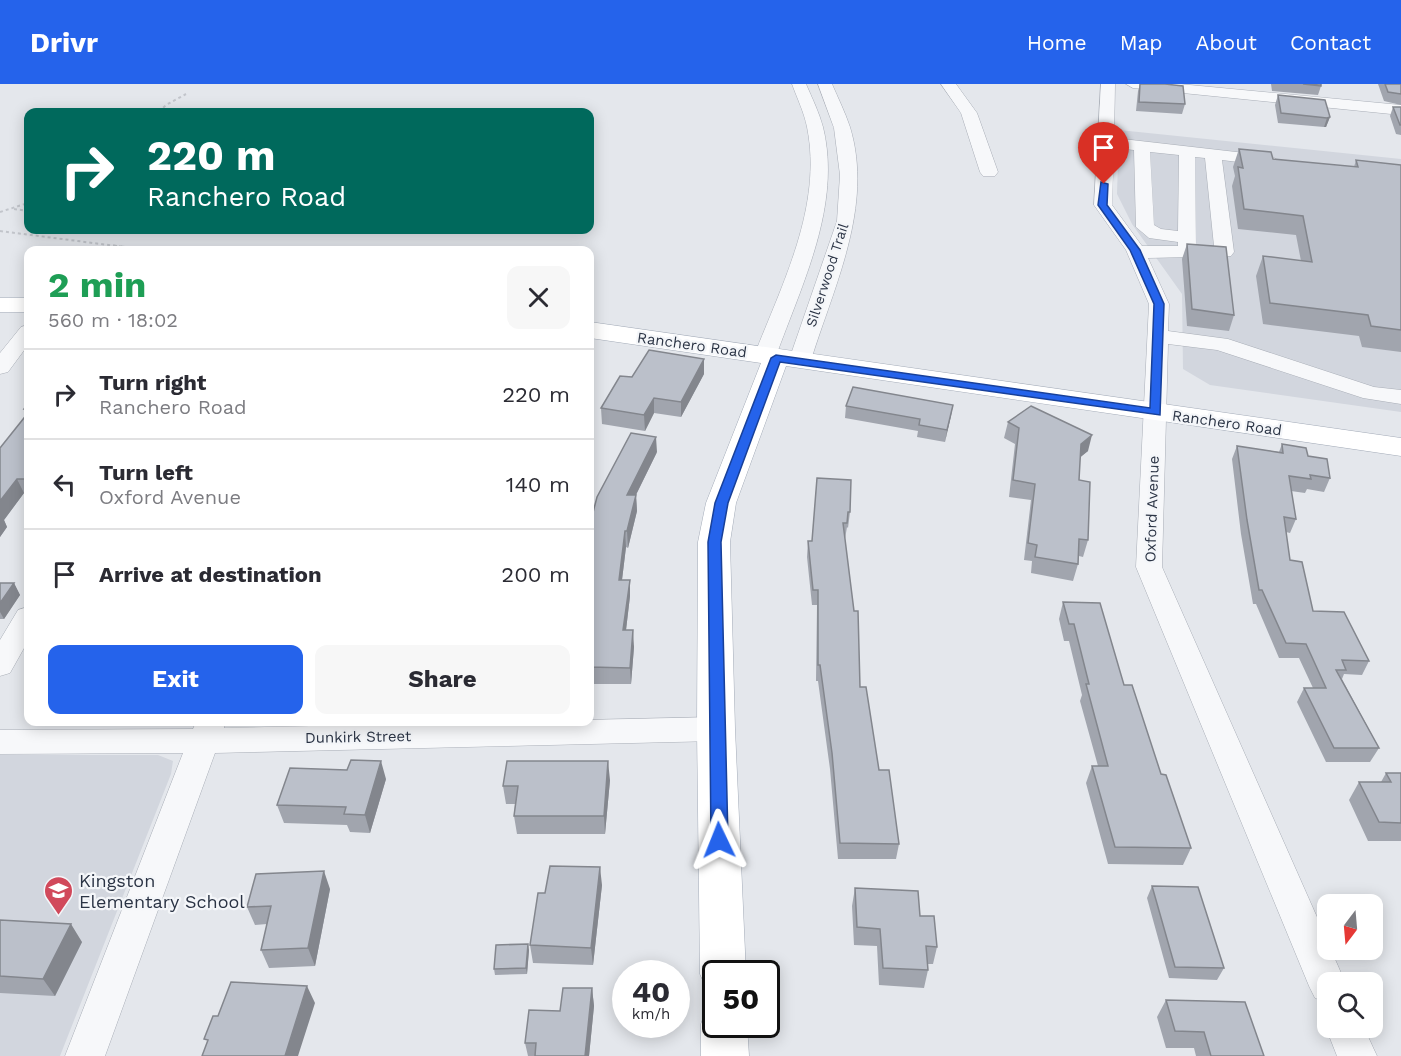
<!DOCTYPE html>
<meta charset="utf-8">
<style>
:root{--surface:#fff;--page:#f7f7f7;--text:#2b2b33;--muted:#7c7c81;--line:#e1e1e2;--accent:#2563eb}
body{margin:0;font-family:"Work Sans",sans-serif;background:var(--page);color:var(--text);height:100vh;display:flex;flex-direction:column;font-size:22px;white-space:nowrap}
*{box-sizing:border-box;margin:0}
p{font-size:20px;color:var(--muted)}
.icon{flex:none;width:33px;height:33px;fill:none;stroke:currentColor;stroke-width:2;stroke-linecap:round;stroke-linejoin:round}
.map{position:relative;flex:1;overflow:hidden}
.sheet{position:absolute;left:24px;top:162px;width:570px;height:480px;display:flex;flex-direction:column;background:var(--surface);border-radius:12px;box-shadow:0 3px 15px #0003}
.sheet>*{flex:none}
.banner{position:absolute;left:24px;top:24px;width:570px;height:126px;border-radius:12px;box-shadow:0 3px 15px #0003;background:#00695c;color:#fff;overflow:hidden}
.needle{width:39px;rotate:196deg}
.tools{position:absolute;left:1317px;top:810px;display:grid;gap:12px}
.tools a{display:grid;place-items:center;width:66px;height:66px;border-radius:12px;background:var(--surface);box-shadow:0 3px 15px #0003;font-size:30px}
.speed{position:absolute;left:612px;top:876px;display:flex;gap:12px;font-size:30px;font-weight:700;text-align:center}
.speed>*{display:grid;place-content:center;width:78px;height:78px;border-radius:50%;background:var(--surface);box-shadow:0 3px 15px #0003;line-height:1}
.speed small{font-size:15px;font-weight:400}
.speed .limit{border:3px solid #111;border-radius:9px;background:#fff;color:#111}
.pin{position:absolute;display:grid;place-items:center;width:51px;height:51px;color:#fff;margin:-62px -26px;border-radius:50% 50% 50% 0;rotate:-45deg;box-shadow:0 0 6px #0007}
.pin .icon{rotate:45deg}
.me{position:absolute;width:66px;margin:-33px;rotate:358deg;stroke-linejoin:round;filter:drop-shadow(0 0 4px #0008)}
.turn{display:flex;align-items:center;gap:21px;height:126px;padding:0 24px;font-size:27px}
.turn .icon{width:78px;height:78px;stroke-width:2.5}
.turn b{display:block;font-size:42px;line-height:51px}
.round{display:grid;place-items:center;flex:none;width:63px;height:63px;border-radius:12px;background:var(--page)}
.head{display:flex;align-items:center;justify-content:space-between;height:102px;padding:0 24px}
h1{font-size:36px;font-weight:700;line-height:45px;color:#1e9e55}
.action{display:flex;gap:12px;margin-top:auto;padding:12px 24px}
.action a{flex:1;height:69px;border-radius:12px;background:var(--accent);color:#fff;font-size:24px;font-weight:700;line-height:69px;text-align:center}
.action a+a{background:var(--page);color:var(--text)}
ul{padding:0;list-style:none}
li{display:flex;align-items:center;gap:18px;height:90px;padding:0 24px;border-top:2px solid var(--line)}
li div{flex:1}
li b{display:block;font-size:22px}
li em{font-style:normal}
header{display:flex;align-items:center;gap:36px;box-sizing:border-box;height:84px;padding:0 30px;background:var(--accent);color:#fff}
header strong{font-size:28px}
nav{display:flex;gap:33px;margin-inline-start:auto;font-size:21px}
.map>svg:first-child{display:block}
.built{fill:#d2d6de}
.lines{fill:none;stroke-linecap:round;stroke-linejoin:round}
.minor-casing{stroke:#a9aeb7;stroke-width:1}
.major-casing{stroke:#a3abb8;stroke-width:1}
.path-far1{stroke:#c2c5cb;stroke-width:2;stroke-dasharray:3 3;stroke-linecap:butt}
.path{stroke:#c2c5cb;stroke-width:3;stroke-dasharray:4 4;stroke-linecap:butt}
.minor{fill:#f7f8fa;fill-rule:evenodd}
.major{fill:#fff;fill-rule:evenodd}
.wall{fill:#a1a5ae}
.shaded-wall{fill:#83868d}
.building{fill:#bbc0ca;stroke:#83868d;stroke-width:1.5}
.route{fill:#2563eb;stroke:#184099;stroke-width:1.5}
.labels{text-anchor:middle;dominant-baseline:central;stroke-width:4.5;stroke-linejoin:round;paint-order:stroke}
.far-street-label{font-size:14px;fill:#2b3445;stroke:#f4f6f9}
.street-label{font-size:15px;fill:#2b3445;stroke:#f4f6f9}
.near-poi-label{font-size:18px;fill:#2b3445;stroke:#f4f6f9;text-anchor:start}
</style>
<header>
<strong>Drivr</strong>
<nav><a>Home</a><a>Map</a><a>About</a><a>Contact</a></nav>
</header>
<div class="map">
<svg width="1401" height="972" viewBox="0 0 1401 972">
<rect width="100%" height="100%" fill="#e4e7ec"/>
<path class="built" d="M1119,46L1401,75V328L1210,301L1183,285L1182,210L1132,140L1117,110Z
M0,671H158L173,677L171,690L60,972H0Z"/>
<g class="lines">
<defs>
<path id="minor" d="M792,0H806C812,14 819,28 823,43C842,121 802,200 776,272L773,277L765,278L757,277L754,272C782,200 823,122 807,43C804,28 797,14 792,0Z
M818,0H832C838,14 845,28 850,43C874,122 834,202 811,276L808,281L800,283L792,281L789,276L837,137L840,91L834,44Z
M941,0H956L977,29L998,88L995,92H983L980,88L961,29Z
M1101,0H1115L1114,54L1271,72L1279,77L1271,82L1222,76L1234,168L1231,172L1148,174L1169,220L1168,247L1228,255L1374,303L1401,306V320L1363,314L1217,266L1168,260L1162,483L1328,858V866H1331L1345,898H1328V919L1315,914L1309,902L1136,483L1149,220L1126,166L1094,121ZM1114,64L1134,66L1136,143L1149,154L1178,158V162H1142L1112,121ZM1150,68L1179,71L1178,147L1161,145L1154,141ZM1195,73L1205,74L1214,162H1196Z
M1126,0H1179L1401,21V31L1133,4Z
M28,241V261L8,288L0,290V269L21,243Z
M28,523V557L10,589L0,592V556L18,526Z
M716,633L727,637L731,645L727,653L716,657L215,669L105,972H65L183,669L0,670V646L193,645L196,638H226L224,644Z
M1328,940V944H1364L1377,972H1337L1326,944Z"/>
<path id="major" d="M0,214H28V228H0Z
M590,238L1401,354V372L786,282L736,419L730,458L735,645L746,890H716V908L707,905L700,890L697,645L698,458L706,419L761,279L590,254Z
M716,921V940H747L749,972H701V940L707,924Z"/>
</defs>
<use href="#minor" class="minor-casing"/>
<use href="#major" class="major-casing"/>
<path class="path-far1" d="M159,28L166,21L186,10
M14,125L28,127
M0,128L28,119
M105,146H136
M0,147L124,163"/>
<path class="path" d="M113,162L143,166"/>
<use href="#minor" class="minor"/>
<use href="#major" class="major"/>
</g>
<path class="wall" d="M1140,0L1185,20L1182,30L1136,27L1138,7Z
M1271,0H1321V2L1318,11L1272,7Z
M1378,0H1401V21L1384,17Z
M1278,11L1330,33L1326,43H1324L1278,39L1275,21Z
M1393,23H1401V51L1396,50L1390,32Z
M1239,65L1273,75L1354,83L1356,76L1401,81V268L1362,263L1359,252L1263,240L1256,192L1263,172L1301,177L1296,151L1238,145L1232,102L1235,92L1233,83Z
M1187,160L1234,231L1229,247L1187,242L1182,175Z
M704,275V290L681,333L654,329L645,347L602,340L601,324L632,293Z
M28,319V410L24,409L4,436L7,443L0,453V364L27,331L24,325Z
M953,321L945,358L917,353L918,347L845,334L846,322Z
M1008,338L1088,367L1080,373L1079,396L1088,456L1083,473L1079,472L1078,480L1073,497L1031,489L1032,477L1024,476L1031,416L1009,413L1015,360L1004,354Z
M1282,360L1308,372L1330,394L1324,408L1307,405L1305,409L1291,407L1296,435L1290,449L1286,448L1290,476L1313,527L1369,577L1362,591L1344,590L1342,595L1379,664L1370,678H1326L1297,618L1304,604H1313L1299,574H1279L1256,520H1253L1241,450L1232,375L1237,362L1279,368Z
M657,368L636,411L637,427L628,464L626,463L622,496H630V512L626,546L634,563L631,600H590V440Z
M817,394L850,428L848,444L847,443L845,455L860,603L879,686L899,760L896,775H838L830,685L818,597H816L817,521H812L807,473L808,457H812Z
M0,499H14L20,511L4,535H0Z
M1063,518L1124,601L1191,764L1183,781L1108,780L1086,699L1092,682H1098L1080,617L1082,611L1069,557H1064L1059,535Z
M1386,689H1401V757H1368L1349,716L1359,698H1381Z
M386,695L370,749L350,748L347,741L284,739L277,721Z
M610,696L605,750H517L514,732L515,720H506L503,702Z
M602,801L593,881L533,879L530,861L545,809Z
M1152,802L1224,884L1217,896L1169,894L1147,814Z
M855,804L937,863L933,880H928V886L924,904L879,901L877,862L854,861L852,822Z
M330,805L315,882L269,884L261,866L267,840L255,841L247,823Z
M0,836L82,858L55,912L0,909Z
M529,866L527,890L495,891L494,885Z
M592,904L594,922L589,972H528L525,959L560,927Z
M1166,916L1264,972H1196L1194,964H1166L1157,933Z"/>
<path class="shaded-wall" d="M1330,33L1326,43H1324L1327,34Z
M704,275V290L681,333V318Z
M654,314V329L645,347L644,331Z
M953,321L951,332L945,358L947,346Z
M1092,351L1088,367L1077,376L1081,360Z
M656,353L657,368L628,427L627,411Z
M17,395L24,409L4,436L7,443L0,453V417Z
M636,411L637,427L628,464L627,447Z
M625,447L626,463L620,512L619,496Z
M630,496V512L624,563L623,546Z
M14,499L20,511L4,535L0,528V519Z
M633,546L634,563L631,600L630,584Z
M381,677L386,695L370,749L365,731Z
M608,677L610,696L605,750L604,732Z
M600,783L602,801L593,881L591,864Z
M324,787L330,805L315,882L308,864Z
M71,840L82,858L55,912L43,895Z
M528,860L529,866L527,890L526,884Z
M307,902L315,919L298,972H285Z
M592,904L594,922L589,972H585Z"/>
<path class="building" d="M1140,0H1165L1183,2L1185,20L1139,18Z
M1303,0H1321V2Z
M1385,0H1401V10L1388,8Z
M1278,11L1325,16L1330,33L1327,34L1281,29Z
M1393,23H1401V41H1400Z
M1239,65L1271,68L1273,75L1358,83L1356,76L1401,81V246L1371,242L1368,231L1270,219L1263,172L1312,178L1303,132L1244,125L1238,83L1243,84Z
M1187,160L1226,163L1234,231L1192,225Z
M649,266L704,275L681,318L654,314L644,331L601,324L620,292L632,293Z
M853,303L953,321L947,346L919,341L920,335L846,322Z
M28,319V325H24Z
M1031,322L1092,351L1081,360L1079,396L1090,398L1088,456L1079,455L1078,480L1035,473L1037,461L1028,459L1035,400L1013,396L1019,344L1008,338Z
M28,329V393L27,395H17L0,417V364Z
M631,349L656,353L627,411H636L627,447H625L619,496H630L623,546H633L630,584L590,583V440L597,413Z
M1282,360L1306,364L1308,372L1327,375L1330,394L1310,391L1311,395L1289,392L1296,435L1284,433L1290,476L1302,478L1313,527L1344,528L1369,577L1342,576L1346,586H1336L1379,664H1334L1304,604H1326L1306,560L1286,559L1262,506H1259L1247,436L1237,362L1283,369Z
M817,394L851,396L850,428H848L847,439H843L854,527H858L860,603H866L879,686H889L899,760L840,759L832,669L820,581H818V506H813L808,457H812Z
M0,499H14L0,519Z
M1063,518L1100,519L1124,601H1132L1161,690L1166,691L1191,764L1115,763L1092,682H1108L1086,600H1089L1074,540H1069Z
M351,676L381,677L365,731L344,730L346,723L277,721L290,684L347,686Z
M507,677H608L604,732H514L518,702H503Z
M1386,689H1401V739L1379,738L1359,698H1391Z
M550,782L600,783L591,864L530,861L538,809H545Z
M324,787L308,864L261,866L271,822L247,823L256,790Z
M1152,802L1198,803L1224,884L1175,883Z
M855,804L918,807L920,832H934L937,863L926,862L928,886L883,884L880,845L857,843Z
M0,836L71,840L43,895L0,892Z
M528,860L526,884L494,885L496,861Z
M231,898L307,902L285,972H202L208,956L204,955L213,932H218Z
M563,904H592L585,972H535L536,959H525L529,926L560,927Z
M1166,916L1245,918L1264,972H1211L1204,948L1175,947Z"/>
<path class="route" d="M1101,98L1108,100L1107,121L1140,166L1164,220L1160,331L780,278L728,419L721,458L728,756L725,761L719,763L713,761L711,756L708,458L715,419L771,274L776,271L1150,324L1154,220L1130,166L1098,121Z"/>
<defs>
<symbol id="school-pin" viewBox="-11 -11 22 30"><path d="M0 17L-7.5 6A9.5 9.5 0 1 1 7.5 6Z" fill="#d1495b" stroke="#f4f6f9"/><path d="M0-5L7-2L0 1L-7-2ZM-4 1L0 2.5L4 1V4Q0 6-4 4Z" fill="#fff"/></symbol>
</defs>
<g fill-rule="evenodd">
<use href="#school-pin" x="42" y="790" width="33" height="45"/>
</g>
<g class="labels">
<g class="far-street-label">
<text transform="translate(827 191) rotate(-72)">Silverwood Trail</text>
</g>
<g class="street-label">
<text transform="translate(692 261) rotate(8)">Ranchero Road</text>
<text transform="translate(1227 339) rotate(8)">Ranchero Road</text>
<text transform="translate(1152 425) rotate(-88)">Oxford Avenue</text>
<text transform="translate(358 653) rotate(-1)">Dunkirk Street</text>
</g>
<g class="near-poi-label">
<text x="79" y="796">Kingston<tspan x="79" dy="21">Elementary School</tspan></text>
</g>
</g>
</svg>
<div class="tools">
<a><svg class="needle" viewBox="-14 -14 28 28"><path d="M0-13l5 13h-10z" fill="#e53935"/><path d="M0 13l5-13h-10z" fill="#7c7c81"/></svg></a>
<a><svg class="icon" aria-label="search" viewBox="0 0 24 24"><circle cx="10" cy="10" r="6"/><path d="M15 15l6 6"/></svg></a>
</div>
<div class="speed"><div>40<small>km/h</small></div><div class="limit">50</div></div>
<div class="pin" style="left:1104px;top:100px;background:#d93025"><svg class="icon" aria-label="arrive" viewBox="0 0 24 24"><path d="M6 21V4h12l-3 4 3 4H6"/></svg></div>
<svg class="me" style="left:719px;top:756px" viewBox="-20 -20 40 40"><path d="M0-17L14 15 0 8-14 15z" fill="#2563eb" stroke="#fff" stroke-width="4"/></svg>
<div class="banner">
<div class="turn"><svg class="icon" aria-label="right" viewBox="0 0 24 24"><path d="M7 20v-9h11M14 6l5 5-5 5"/></svg><div><b>220 m</b>Ranchero Road</div></div>
</div>
<section class="sheet">
<div class="head"><div><h1>2 min</h1><p>560 m · 18:02</p></div><a class="round"><svg class="icon" aria-label="close" viewBox="0 0 24 24"><path d="M6 6l12 12M18 6L6 18"/></svg></a></div>
<ul>
<li><svg class="icon" aria-label="right" viewBox="0 0 24 24"><path d="M7 20v-9h11M14 6l5 5-5 5"/></svg><div><b>Turn right</b><p>Ranchero Road</p></div><em>220 m</em></li>
<li><svg class="icon" aria-label="left" viewBox="0 0 24 24"><path d="M17 20v-9H6M10 6l-5 5 5 5"/></svg><div><b>Turn left</b><p>Oxford Avenue</p></div><em>140 m</em></li>
<li><svg class="icon" aria-label="arrive" viewBox="0 0 24 24"><path d="M6 21V4h12l-3 4 3 4H6"/></svg><div><b>Arrive at destination</b></div><em>200 m</em></li>
</ul>
<div class="action"><a>Exit</a><a>Share</a></div>
</section>
</div>
